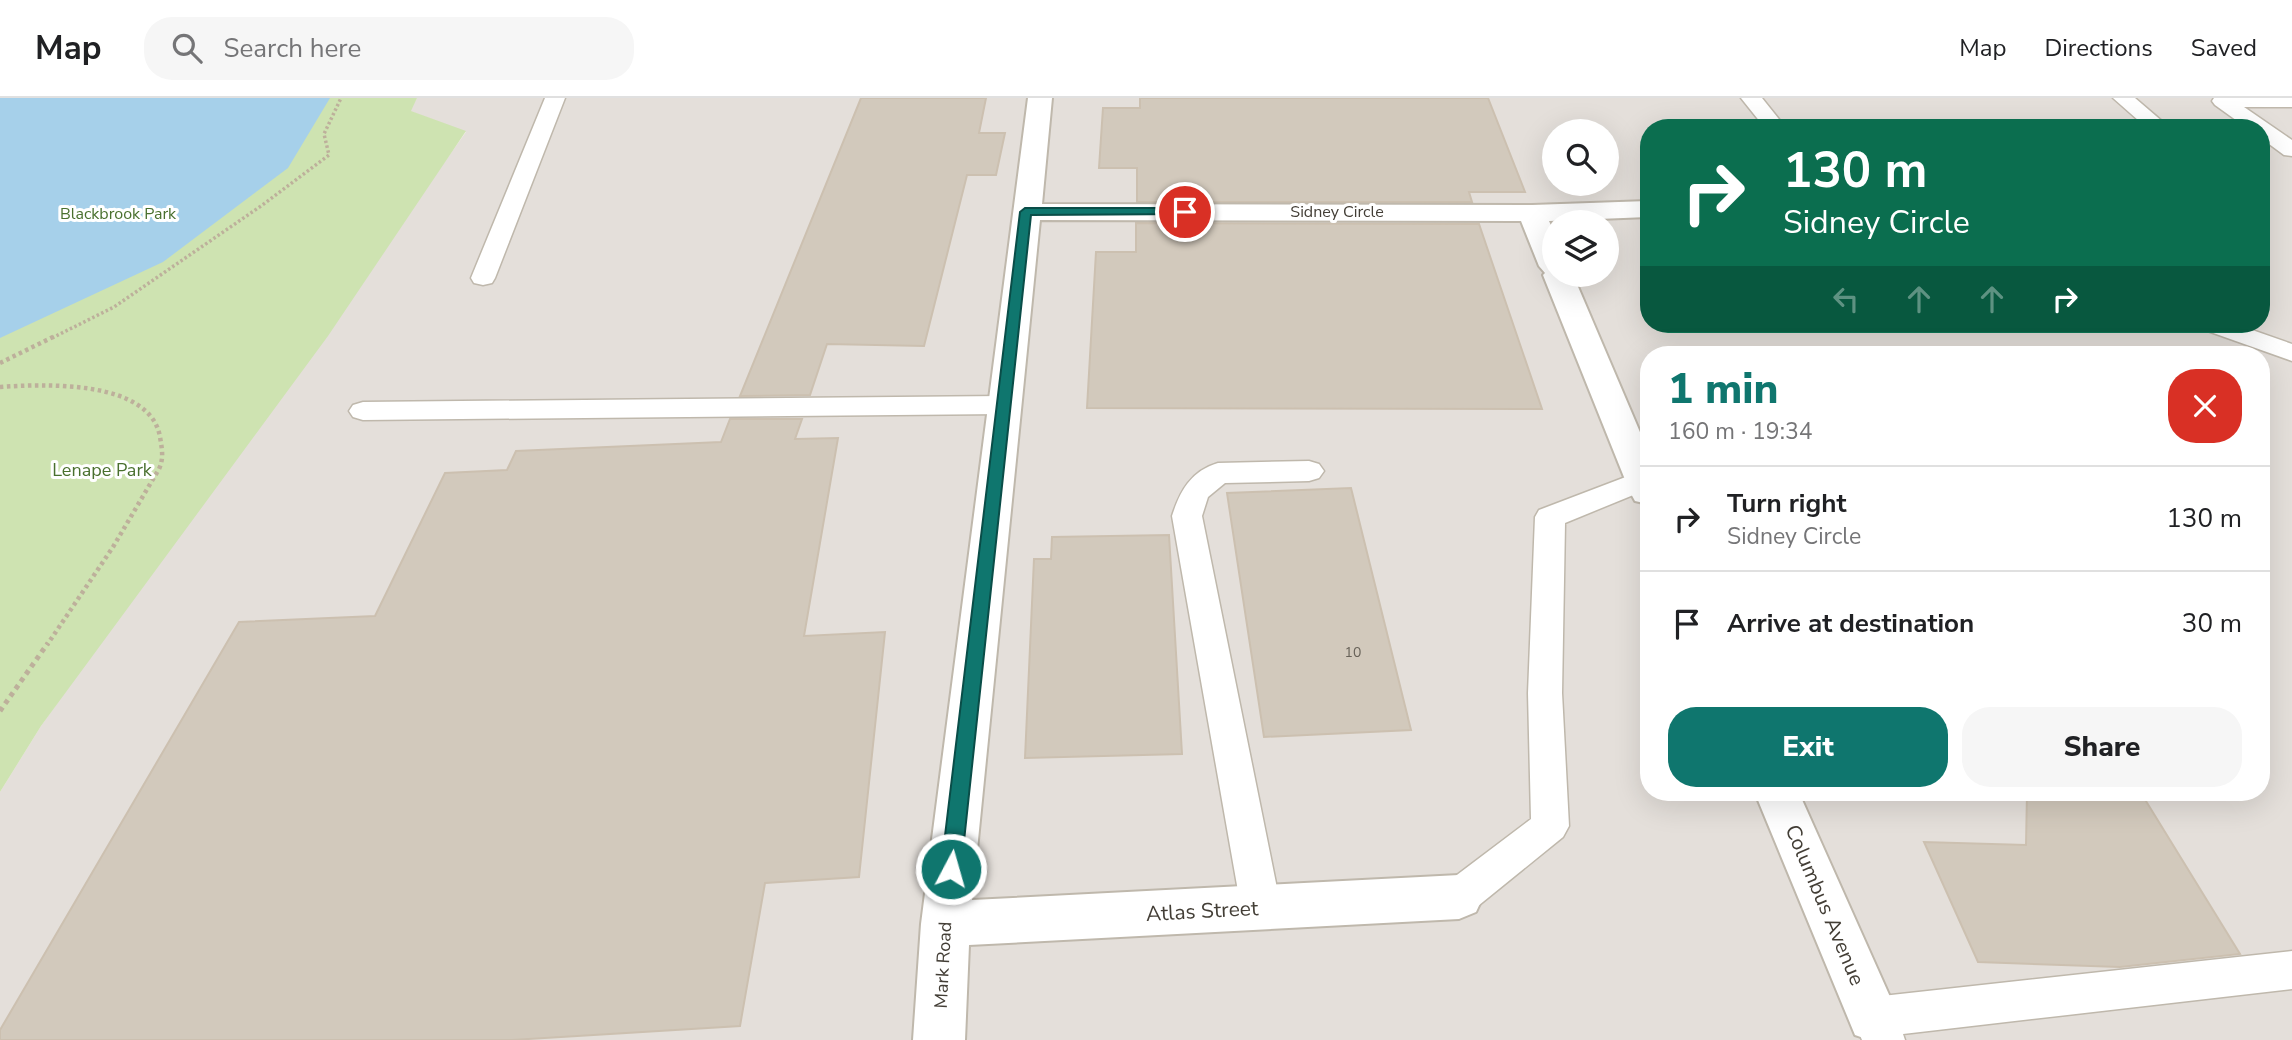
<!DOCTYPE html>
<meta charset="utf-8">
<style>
:root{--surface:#fff;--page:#f6f6f6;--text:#202124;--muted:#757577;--line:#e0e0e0;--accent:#0f766e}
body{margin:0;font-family:"Nunito Sans",sans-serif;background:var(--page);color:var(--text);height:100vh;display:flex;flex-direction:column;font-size:26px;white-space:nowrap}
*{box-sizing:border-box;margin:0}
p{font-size:23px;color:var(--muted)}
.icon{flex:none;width:38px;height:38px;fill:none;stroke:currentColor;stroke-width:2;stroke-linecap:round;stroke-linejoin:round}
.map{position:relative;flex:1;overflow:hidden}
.drawer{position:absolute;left:1640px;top:248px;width:630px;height:455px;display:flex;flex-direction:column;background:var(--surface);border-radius:28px;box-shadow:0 7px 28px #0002}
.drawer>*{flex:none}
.hud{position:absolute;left:1640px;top:21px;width:630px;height:214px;border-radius:28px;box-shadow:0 7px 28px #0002;background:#0b6e4f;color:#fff;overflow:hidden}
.tools{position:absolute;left:1542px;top:21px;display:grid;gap:14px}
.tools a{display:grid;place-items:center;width:77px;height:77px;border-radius:50%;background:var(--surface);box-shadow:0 7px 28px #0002;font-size:35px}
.pin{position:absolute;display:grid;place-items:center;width:60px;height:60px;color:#fff;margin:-30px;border:4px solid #fff;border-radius:50%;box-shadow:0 2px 7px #0007}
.me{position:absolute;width:77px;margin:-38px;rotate:6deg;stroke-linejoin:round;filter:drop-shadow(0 0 5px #0008)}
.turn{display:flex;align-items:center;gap:24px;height:147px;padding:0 28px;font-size:32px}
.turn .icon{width:91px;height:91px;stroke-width:2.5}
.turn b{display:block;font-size:49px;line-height:60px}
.lanes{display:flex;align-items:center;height:66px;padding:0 28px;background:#0003;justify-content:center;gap:35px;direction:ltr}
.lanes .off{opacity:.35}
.round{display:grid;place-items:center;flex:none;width:74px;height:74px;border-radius:28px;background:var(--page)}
.headline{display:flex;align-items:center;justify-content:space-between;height:119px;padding:0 28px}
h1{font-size:42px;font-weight:800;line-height:52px;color:var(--accent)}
.button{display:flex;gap:14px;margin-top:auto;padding:14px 28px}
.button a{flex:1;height:80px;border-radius:28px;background:var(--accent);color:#fff;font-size:28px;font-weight:800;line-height:80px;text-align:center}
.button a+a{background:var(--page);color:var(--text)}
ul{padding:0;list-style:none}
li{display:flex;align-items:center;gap:21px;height:105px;padding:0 28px;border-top:2px solid var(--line)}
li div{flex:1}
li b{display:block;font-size:26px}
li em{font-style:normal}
header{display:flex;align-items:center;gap:42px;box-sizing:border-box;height:98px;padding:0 35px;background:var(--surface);border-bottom:2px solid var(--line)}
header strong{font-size:33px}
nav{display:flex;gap:38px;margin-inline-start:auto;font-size:24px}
.search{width:490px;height:63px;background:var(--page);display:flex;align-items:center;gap:18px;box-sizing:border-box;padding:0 24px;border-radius:28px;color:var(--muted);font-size:26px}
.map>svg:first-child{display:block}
.industrial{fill:#e4dfda;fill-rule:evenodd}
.green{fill:#cee3b1}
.water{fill:#a6d0ea}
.building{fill:#d2c9bc;stroke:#ccc0b0;stroke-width:2}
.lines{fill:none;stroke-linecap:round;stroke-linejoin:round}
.lane-casing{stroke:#bfb8ac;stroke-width:3}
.street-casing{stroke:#bfb8ac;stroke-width:4}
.path-far2{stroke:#bdb09b;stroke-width:3.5;stroke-dasharray:2.5 2.5;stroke-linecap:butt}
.path-far1{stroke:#bdb09b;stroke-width:4.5;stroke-dasharray:3.5 3.5;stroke-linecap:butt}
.path{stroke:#bdb09b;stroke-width:5;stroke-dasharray:4.5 4.5;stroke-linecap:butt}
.lane{fill:#fff;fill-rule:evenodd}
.street{fill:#fff;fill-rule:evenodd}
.route{fill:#0f766e;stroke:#0a4d48;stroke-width:2}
.labels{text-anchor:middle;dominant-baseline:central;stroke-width:6;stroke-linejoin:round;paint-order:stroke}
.number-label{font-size:14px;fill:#676158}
.far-street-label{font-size:16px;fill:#433e36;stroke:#fff}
.far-park-label{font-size:16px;fill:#49702e;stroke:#fff}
.park-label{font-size:18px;fill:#49702e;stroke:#fff}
.street-label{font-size:18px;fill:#433e36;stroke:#fff}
.near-street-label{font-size:21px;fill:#433e36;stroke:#fff}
</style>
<header>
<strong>Map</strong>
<div class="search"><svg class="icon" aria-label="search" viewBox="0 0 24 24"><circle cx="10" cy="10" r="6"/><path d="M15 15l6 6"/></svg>Search here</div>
<nav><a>Map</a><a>Directions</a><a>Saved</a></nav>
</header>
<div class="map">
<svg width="2292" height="942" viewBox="0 0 2292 942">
<rect width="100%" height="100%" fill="#f1eee6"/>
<path class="industrial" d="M417,0H2292V942H0V694L41,628L466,34L410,13ZM1648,30H2261V226H1648ZM1554,33H1606V86H1554ZM1554,124H1606V177H1554ZM1648,257H2261V695H1648Z"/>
<path class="green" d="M0,0H417L411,13L466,33L328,238L41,628L0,694Z"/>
<path class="water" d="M0,0H330L288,70L163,164L0,240Z"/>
<path class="building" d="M861,0H986L979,35H1005L996,77H967L924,248L827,246L810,297L740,298Z
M1140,0H1488L1525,94H1469L1472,104H1137V70H1099L1103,10H1140Z
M1136,125L1479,126L1542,311L1087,310L1096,154H1136Z
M730,321H802L795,341L838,340L804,538L885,534L859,779L765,785L740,928L512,942H0V932L239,524L375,518L445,375L507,372L516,353L721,344Z
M1351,390L1411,632L1264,639L1227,395Z
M1169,437L1182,656L1025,660L1034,461H1051L1052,439Z
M2027,695H2141L2240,856L2120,869L1978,864L1924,744L2026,747Z"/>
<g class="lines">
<defs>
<path id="lane" d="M545,0H565L495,180L492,185L483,187L474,185L471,180Z
M1741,0H1762L1786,30H1765Z
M2113,0H2135L2170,30H2147Z
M2214,0H2292V9H2244L2292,42V58L2284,57L2261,40V30H2247L2215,7L2212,3Z
M2198,226H2235L2292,246V263L2202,231Z
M1003,298L1013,301L1017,307L1013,313L1003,316L363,322L353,319L349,313L353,307L363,304Z
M1309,363L1319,366L1324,373L1319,380L1309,383L1225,385L1208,399L1202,418L1281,810L1275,823L1261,828L1247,823L1241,810L1172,418C1180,393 1191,373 1218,365Z
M1644,372L1648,373V391L1565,425L1562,595L1569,728L1563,739L1473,812L1459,817L1445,812L1439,799L1445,786L1531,721L1528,595L1535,419L1539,412Z
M2292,853V891L1903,936L1905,942H1862L1852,919L1858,905L1873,899Z"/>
<path id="street" d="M1028,0H1052L1042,106L1532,107L1648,103V119L1549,123L1554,134V177H1573L1648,353V406L1635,403L1630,394L1543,177L1545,175L1539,168L1521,123L1040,122L972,802L1459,777L1476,784L1483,799L1476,814L1459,821L969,847L965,942H913L921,826Z
M1755,695H1799L1899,919L1891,937C1877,942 1869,942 1855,937Z"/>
</defs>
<use href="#lane" class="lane-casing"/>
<use href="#street" class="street-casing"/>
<path class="path-far2" d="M52,240L114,209L261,108L329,57L324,36L341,0"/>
<path class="path-far1" d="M0,265L55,238
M0,289C43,286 150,281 160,339C162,351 164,360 159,371L113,449L47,547"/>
<path class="path" d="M0,613L48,545"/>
<use href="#lane" class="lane"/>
<use href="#street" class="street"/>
</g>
<path class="route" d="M1185,110L1189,111V116L1031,117L961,771L958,777L951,780L944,777L941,771L1020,114L1025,110Z"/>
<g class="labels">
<g class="number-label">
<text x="1353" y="554">10</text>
</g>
<g class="far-street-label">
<text x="1337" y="114">Sidney Circle</text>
</g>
<g class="far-park-label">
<text x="118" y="116">Blackbrook Park</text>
</g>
<g class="park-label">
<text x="102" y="372">Lenape Park</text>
</g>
<g class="street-label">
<text transform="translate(943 867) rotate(-87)">Mark Road</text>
</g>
<g class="near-street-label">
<text transform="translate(1825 807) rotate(67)">Columbus Avenue</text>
<text transform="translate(1202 813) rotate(-3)">Atlas Street</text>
</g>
</g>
</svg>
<div class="tools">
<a><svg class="icon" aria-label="search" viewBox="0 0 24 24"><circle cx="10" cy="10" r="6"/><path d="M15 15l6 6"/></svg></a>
<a><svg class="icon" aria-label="layers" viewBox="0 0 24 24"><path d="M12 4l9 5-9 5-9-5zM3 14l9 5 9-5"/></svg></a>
</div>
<div class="pin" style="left:1185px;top:114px;background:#d93025"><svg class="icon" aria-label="arrive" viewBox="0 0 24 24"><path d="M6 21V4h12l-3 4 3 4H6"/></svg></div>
<svg class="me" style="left:951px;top:771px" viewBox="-20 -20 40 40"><circle r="17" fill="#0f766e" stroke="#fff" stroke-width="3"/><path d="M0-11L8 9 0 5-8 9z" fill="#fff"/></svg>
<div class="hud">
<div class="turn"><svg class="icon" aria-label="right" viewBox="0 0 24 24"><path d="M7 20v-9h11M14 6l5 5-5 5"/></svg><div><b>130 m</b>Sidney Circle</div></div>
<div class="lanes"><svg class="icon off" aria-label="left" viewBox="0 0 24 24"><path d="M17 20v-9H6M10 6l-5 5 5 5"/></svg><svg class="icon off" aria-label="ahead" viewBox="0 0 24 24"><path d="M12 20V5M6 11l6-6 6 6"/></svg><svg class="icon off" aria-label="ahead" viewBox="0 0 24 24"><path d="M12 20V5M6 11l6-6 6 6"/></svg><svg class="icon" aria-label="right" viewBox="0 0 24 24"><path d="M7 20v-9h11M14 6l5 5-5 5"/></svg></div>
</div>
<section class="drawer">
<div class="headline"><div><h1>1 min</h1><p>160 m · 19:34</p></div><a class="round" style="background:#d93025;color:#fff"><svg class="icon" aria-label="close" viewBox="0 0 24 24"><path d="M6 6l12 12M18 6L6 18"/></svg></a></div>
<ul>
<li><svg class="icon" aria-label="right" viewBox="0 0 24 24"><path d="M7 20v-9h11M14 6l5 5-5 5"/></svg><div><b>Turn right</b><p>Sidney Circle</p></div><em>130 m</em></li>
<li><svg class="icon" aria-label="arrive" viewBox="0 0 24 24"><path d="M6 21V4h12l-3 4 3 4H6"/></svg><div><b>Arrive at destination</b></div><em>30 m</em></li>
</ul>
<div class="button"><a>Exit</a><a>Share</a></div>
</section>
</div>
